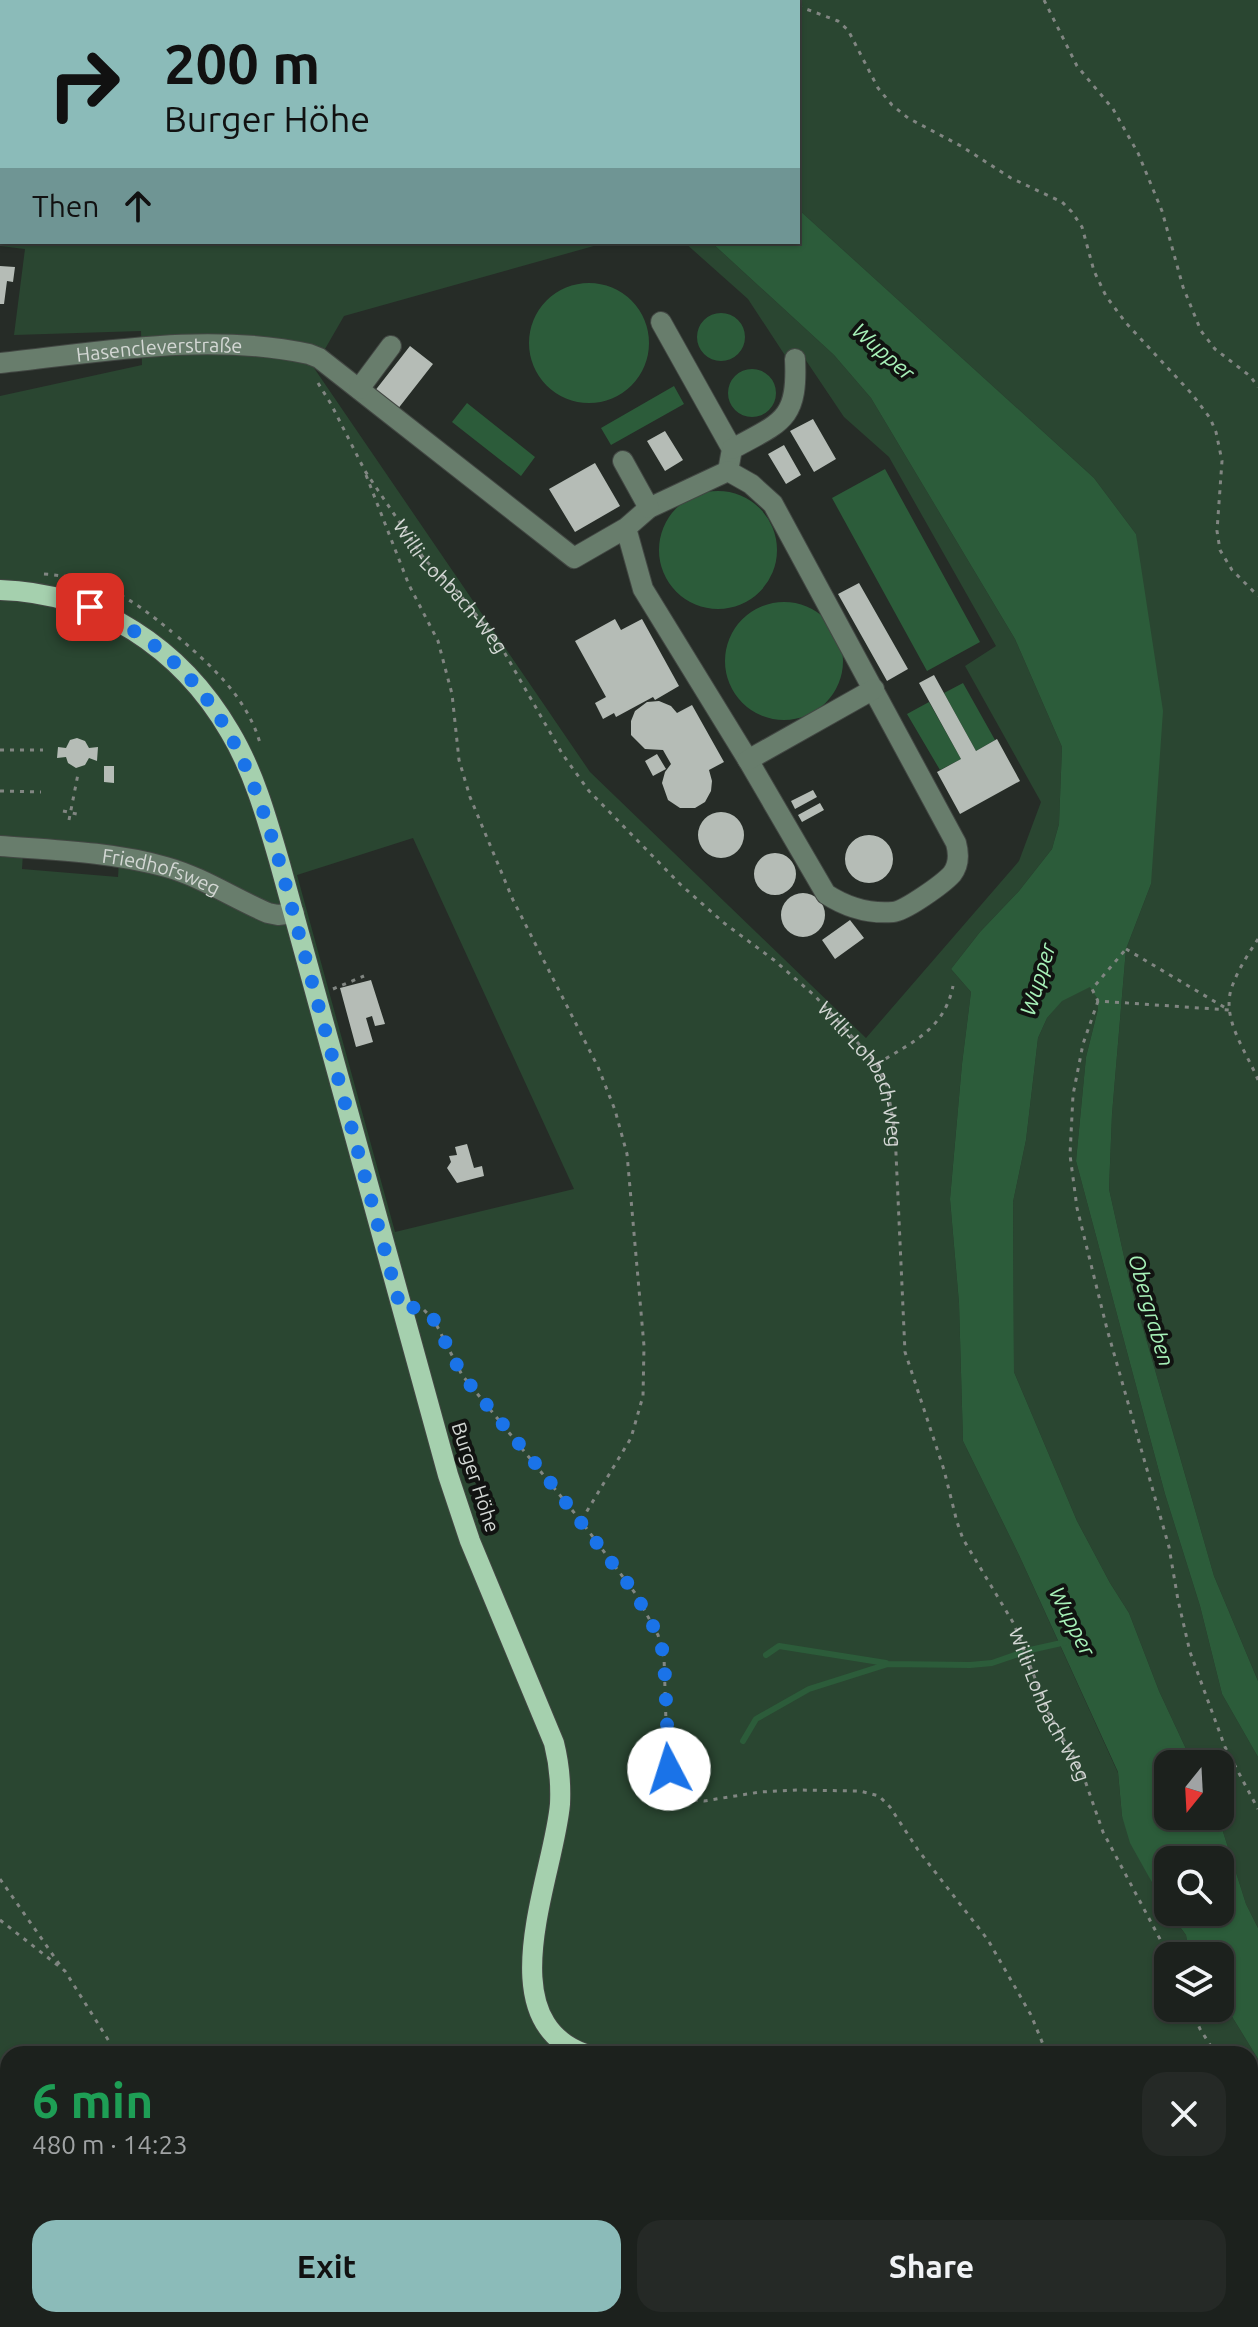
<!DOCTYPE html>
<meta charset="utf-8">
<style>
:root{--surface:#1c211d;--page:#252926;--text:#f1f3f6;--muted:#a0a3a4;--line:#3a3e3b;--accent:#8bbbb9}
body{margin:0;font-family:Ubuntu,sans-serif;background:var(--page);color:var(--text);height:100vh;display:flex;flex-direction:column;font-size:30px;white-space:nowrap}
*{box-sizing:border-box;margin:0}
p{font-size:26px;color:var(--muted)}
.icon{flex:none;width:44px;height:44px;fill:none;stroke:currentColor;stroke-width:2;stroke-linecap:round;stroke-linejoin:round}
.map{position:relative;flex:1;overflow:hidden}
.side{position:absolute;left:0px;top:2046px;width:1258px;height:282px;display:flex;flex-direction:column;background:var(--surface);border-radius:24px 24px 0 0;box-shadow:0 2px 6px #0004,0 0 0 2px var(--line)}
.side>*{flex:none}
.top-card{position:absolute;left:0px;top:0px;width:800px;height:244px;box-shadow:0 2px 6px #0004,0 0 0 2px var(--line);background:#8bbbb9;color:#111;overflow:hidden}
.needle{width:52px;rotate:198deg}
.fabs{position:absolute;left:1154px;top:1750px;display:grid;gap:16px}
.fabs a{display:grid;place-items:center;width:80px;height:80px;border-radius:16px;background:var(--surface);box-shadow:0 2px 6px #0004,0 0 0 2px var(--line);font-size:40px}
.pin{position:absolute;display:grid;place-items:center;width:68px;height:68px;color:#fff;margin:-34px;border-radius:16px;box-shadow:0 4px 12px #0006}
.me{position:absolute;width:88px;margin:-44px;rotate:355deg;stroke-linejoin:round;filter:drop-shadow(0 0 6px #0008)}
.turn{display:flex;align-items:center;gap:28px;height:168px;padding:0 32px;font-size:36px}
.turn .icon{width:104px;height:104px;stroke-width:2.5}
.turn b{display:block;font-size:56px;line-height:68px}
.then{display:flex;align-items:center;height:76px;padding:0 32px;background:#0003;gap:16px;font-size:30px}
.round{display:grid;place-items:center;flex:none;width:84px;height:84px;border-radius:24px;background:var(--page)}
.overview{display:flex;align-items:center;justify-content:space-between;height:136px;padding:0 32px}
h1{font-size:48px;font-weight:700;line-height:60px;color:#1e9e55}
.cta{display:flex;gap:16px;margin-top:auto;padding:16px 32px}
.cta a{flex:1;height:92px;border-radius:24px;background:var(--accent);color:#111;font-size:32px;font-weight:700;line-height:92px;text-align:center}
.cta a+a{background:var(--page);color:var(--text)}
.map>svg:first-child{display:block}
.green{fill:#2a4631;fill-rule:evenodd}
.water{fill:#2c5c3a}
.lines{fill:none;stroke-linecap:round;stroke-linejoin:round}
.stream{stroke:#2c5c3a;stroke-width:6}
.building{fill:#b5bcb6}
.minor-casing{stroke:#424743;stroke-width:22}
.major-casing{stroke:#424743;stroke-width:22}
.path{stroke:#818682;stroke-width:3;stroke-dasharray:4 6;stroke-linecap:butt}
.minor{stroke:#687d6c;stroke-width:20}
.major{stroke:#a5d0ae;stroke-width:20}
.route{stroke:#1a73e8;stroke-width:14;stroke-dasharray:0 25.2}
.labels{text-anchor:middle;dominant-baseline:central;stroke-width:8;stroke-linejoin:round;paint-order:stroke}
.street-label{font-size:20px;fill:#d3d7d4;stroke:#111311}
.water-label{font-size:22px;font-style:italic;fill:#a7f1b8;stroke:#111311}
</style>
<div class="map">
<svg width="1258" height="2327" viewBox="0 0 1258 2327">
<rect width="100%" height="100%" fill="#262c27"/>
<path class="green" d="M0,0L438,2H2V242H608L344,316L314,368L590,772L866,1038L1019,861L1041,802L965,666L996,646L889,457L844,417L805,359L788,360L748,299L684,242H711L834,355L871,398L1015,639L1062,747L1059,824L1052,849L1019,891L980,932L951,969L971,992L962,1064L950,1199L959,1303L963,1441L1019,1555L1118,1773L1122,1816L1161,1902L1186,1935L1188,1946L1194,1956H1168V2008H1220V1997L1258,2059V2327H0V396L142,365L141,331L14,335L25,249L0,246ZM24,838L120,846L118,877L22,869ZM413,838L574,1189L395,1232L297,875ZM8,2054H1250V2320H8Z
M559,0H1258V1681L1214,1576L1129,1279L1109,1189L1112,1114L1126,949L1151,884L1136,534L1094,478L798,209V2Z
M1091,986L1098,1001V1009L1086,1057L1076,1161L1165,1494L1200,1606L1222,1694L1258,1757V1928L1246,1904L1218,1816L1220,1764H1193L1159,1691L1129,1613L1110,1583L1077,1521L1014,1372L1013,1202L1026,1140L1038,1038L1047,1018L1062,1000Z"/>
<path class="water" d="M798,209L1094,478L1136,534L1163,711L1151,884L1126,949L1112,1114L1109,1189L1129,1279L1214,1576L1258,1681V1757L1222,1694L1200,1606L1165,1494L1076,1161L1086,1057L1098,1009V1000L1090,987L1062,1001L1047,1018L1038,1038L1026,1140L1013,1202L1014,1372L1077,1521L1110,1583L1129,1613L1159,1691L1193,1764H1168V1816H1218L1246,1904L1258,1928V2059L1220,1997V1956H1194L1188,1946L1186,1935L1169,1912H1220V1860H1168V1911L1130,1843L1122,1816L1118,1772L1019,1555L963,1441L959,1303L950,1199L962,1064L971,992L951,969L980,932L1019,891L1052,849L1059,824L1062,747L1015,639L871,398L834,355L711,242H798Z
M529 343a60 60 0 1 1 120 0a60 60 0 1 1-120 0Z
M697 337a24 24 0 1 1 48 0a24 24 0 1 1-48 0Z
M728 393a24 24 0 1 1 48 0a24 24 0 1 1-48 0Z
M674,386L684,404L611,445L601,428Z
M467,403L535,457L521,476L452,422Z
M885,469L980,642L927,671L832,498Z
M659 550a59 59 0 1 1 118 0a59 59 0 1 1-118 0Z
M725 661a59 59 0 1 1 118 0a59 59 0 1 1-118 0Z
M963,683L995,740L976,751L944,693Z
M929,702L961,759L940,770L907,714Z"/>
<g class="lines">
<path class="stream" d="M1030,1650L1066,1642
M766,1655L779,1646L886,1663
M743,1741L756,1719L809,1689L888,1664L970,1665L992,1663L1021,1653"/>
</g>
<path class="building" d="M0,266L15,267L13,282L7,281L4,304H0Z
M410,346L433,364L397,410L374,392Z
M813,419L836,459L814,472L790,431Z
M665,431L683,460L665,471L647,441Z
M784,445L801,475L786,484L768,454Z
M595,463L620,506L575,532L549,489Z
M859,583L908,669L887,681L838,594Z
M615,619L621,630L642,619L679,686L655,700L653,697L616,717L614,713L603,719L595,703L606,697L575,641Z
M934,675L976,751L997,739L1020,781L960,814L937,772L961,759L919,683Z
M659,701L671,706L677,713L692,705L724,762L709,770L712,781L711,791L705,802L695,808H680L668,800L662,783L665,772L671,764L663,750L645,749L631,735V721L635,711L647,702Z
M77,738L85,741L89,748L98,747L97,761L89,758L85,765L76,768L68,763L66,757L57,758L58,747L66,748L70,740Z
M657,754L666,769L653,776L645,761Z
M104,766H114V783L104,782Z
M813,790L817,797L795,809L791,801Z
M820,803L824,810L802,822L798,815Z
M698 835a23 23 0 1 1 46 0a23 23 0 1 1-46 0Z
M845 859a24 24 0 1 1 48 0a24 24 0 1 1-48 0Z
M754 874a21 21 0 1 1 42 0a21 21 0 1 1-42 0Z
M781 915a22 22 0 1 1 44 0a22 22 0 1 1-44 0Z
M850,920L864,938L835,959L822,940Z
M371,980L385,1024L375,1026L372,1016L366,1018L373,1042L356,1047L340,988Z
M467,1144L474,1168L482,1166L484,1176L457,1183L447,1168L451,1162L449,1156L457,1155L455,1147Z"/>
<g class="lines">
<defs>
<g id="minor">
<path d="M661,322L732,449L728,471"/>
<path id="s2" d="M0,363C102,352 208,332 309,354L319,358L574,558L626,528L649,508L728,471L751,484L773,504L956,843C959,854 959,865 952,874C943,884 905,911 893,912C869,914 846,907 826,894L748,760L643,589L626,528"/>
<path d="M359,389L391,346"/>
<path d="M732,449C782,422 798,420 795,359"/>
<path d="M623,461L649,508"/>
<path d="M748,760L874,689"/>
<path id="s3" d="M0,846C54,850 113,852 166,867C202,877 233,898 268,913L278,915L294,913"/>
</g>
<path id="major" d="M0,590C98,593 181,648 230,732C254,772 267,819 280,864L448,1475L470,1541L554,1743C559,1763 561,1783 560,1804C554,1876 487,2019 585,2054
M820,2327L821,2320"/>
</defs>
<use href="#minor" class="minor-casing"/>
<use href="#major" class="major-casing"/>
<g class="path">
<path d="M782,0L785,2"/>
<path d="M1044,0L1077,66L1113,109L1138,153L1162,211L1183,287L1201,331L1215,349L1250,376L1258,387"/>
<path d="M798,6L838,21L848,30L878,88L892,105L908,118L961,146L1011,178L1062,202L1072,212L1082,227L1094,271L1106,296L1126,323L1192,394L1210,418L1216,432L1222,461L1217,531L1220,550L1232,570L1258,596"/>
<path id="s1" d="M318,383L331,404L365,471L425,560L456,590L499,643L563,755L589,791L680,884L724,923L774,960L815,996L877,1064L887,1086L895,1132L905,1352L944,1470L957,1522L963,1539L1014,1624L1048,1712L1082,1772L1103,1832L1169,1956"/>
<path d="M366,475L409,585L438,641L452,694L459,760L470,797L513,900L598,1067L615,1110L627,1154L644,1346L643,1396L631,1438L581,1521"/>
<path d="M44,574C100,578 130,597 172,632"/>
<path d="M178,637C212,666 247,698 260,743"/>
<path d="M0,750H43"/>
<path d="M0,791L41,792"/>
<path d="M63,811L77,814"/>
<path d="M69,820L78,774"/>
<path d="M1258,939C1249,953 1239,968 1233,984C1219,1017 1246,1050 1258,1080"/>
<path d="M1126,949L1229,1010L1098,1001L1092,989Z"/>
<path d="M333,989L364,976"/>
<path d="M1098,1001L1083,1044L1073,1095L1070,1155L1077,1208L1107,1329L1169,1547L1178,1600L1190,1652L1225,1747L1258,1809"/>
<path d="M877,1064C912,1042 944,1030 953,986"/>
<path d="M424,1310L434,1320L462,1375L581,1521L635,1593L658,1635L664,1656L667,1756L672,1780L679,1793L687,1799L704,1801L760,1792L798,1790L860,1791L879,1796L890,1807L918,1850L988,1940L1031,2015L1047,2054"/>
<path d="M0,1879L62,1968"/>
<path d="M0,1920L65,1971L117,2054"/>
<path d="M1191,2008L1200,2029L1216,2054"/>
<path d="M1250,2103L1258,2115"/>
<path d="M252,2320L254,2327"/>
<path d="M1147,2327V2320"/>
</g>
<use href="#minor" class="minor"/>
<use href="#major" class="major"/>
</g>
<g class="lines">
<path class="route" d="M90,607C207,661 245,747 280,864L401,1310L417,1307L426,1311L434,1320L462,1375L544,1474L635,1593L658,1635L664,1656L669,1769"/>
</g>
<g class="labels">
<g class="street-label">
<text stroke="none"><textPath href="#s2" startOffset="160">Hasencleverstraße</textPath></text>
<text stroke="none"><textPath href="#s1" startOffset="244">Willi-Lohbach-Weg</textPath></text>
<text stroke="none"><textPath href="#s3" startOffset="164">Friedhofsweg</textPath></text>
<text stroke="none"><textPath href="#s1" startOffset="892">Willi-Lohbach-Weg</textPath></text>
<text transform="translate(476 1477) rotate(72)">Burger Höhe</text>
<text stroke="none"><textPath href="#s1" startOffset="1564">Willi-Lohbach-Weg</textPath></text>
</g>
<g class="water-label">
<text transform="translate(884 351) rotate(41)">Wupper</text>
<text transform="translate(1037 979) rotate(-73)">Wupper</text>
<text transform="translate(1152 1310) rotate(74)">Obergraben</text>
<text transform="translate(1073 1621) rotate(63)">Wupper</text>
</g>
</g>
</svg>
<div class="fabs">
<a><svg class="needle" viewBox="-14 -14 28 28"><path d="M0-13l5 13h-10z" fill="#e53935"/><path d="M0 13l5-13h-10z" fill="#a0a3a4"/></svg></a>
<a><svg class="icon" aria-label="search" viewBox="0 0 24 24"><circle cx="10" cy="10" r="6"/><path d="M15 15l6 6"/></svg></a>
<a><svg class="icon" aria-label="layers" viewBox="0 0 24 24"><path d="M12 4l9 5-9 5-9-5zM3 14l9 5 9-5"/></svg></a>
</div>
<div class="pin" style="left:90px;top:607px;background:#d93025"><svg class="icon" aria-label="arrive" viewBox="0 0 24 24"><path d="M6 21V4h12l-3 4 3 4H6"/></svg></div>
<svg class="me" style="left:669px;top:1769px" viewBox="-20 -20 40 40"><circle r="19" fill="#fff"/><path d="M0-13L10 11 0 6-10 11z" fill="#1a73e8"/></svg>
<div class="top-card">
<div class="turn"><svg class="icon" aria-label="right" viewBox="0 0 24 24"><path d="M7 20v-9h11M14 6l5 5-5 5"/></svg><div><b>200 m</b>Burger Höhe</div></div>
<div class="then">Then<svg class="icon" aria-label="ahead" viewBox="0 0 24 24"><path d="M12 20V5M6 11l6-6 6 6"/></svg></div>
</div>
<section class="side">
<div class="overview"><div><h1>6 min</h1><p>480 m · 14:23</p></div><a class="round"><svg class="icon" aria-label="close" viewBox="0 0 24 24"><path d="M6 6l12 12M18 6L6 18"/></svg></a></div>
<div class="cta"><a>Exit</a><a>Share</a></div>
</section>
</div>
